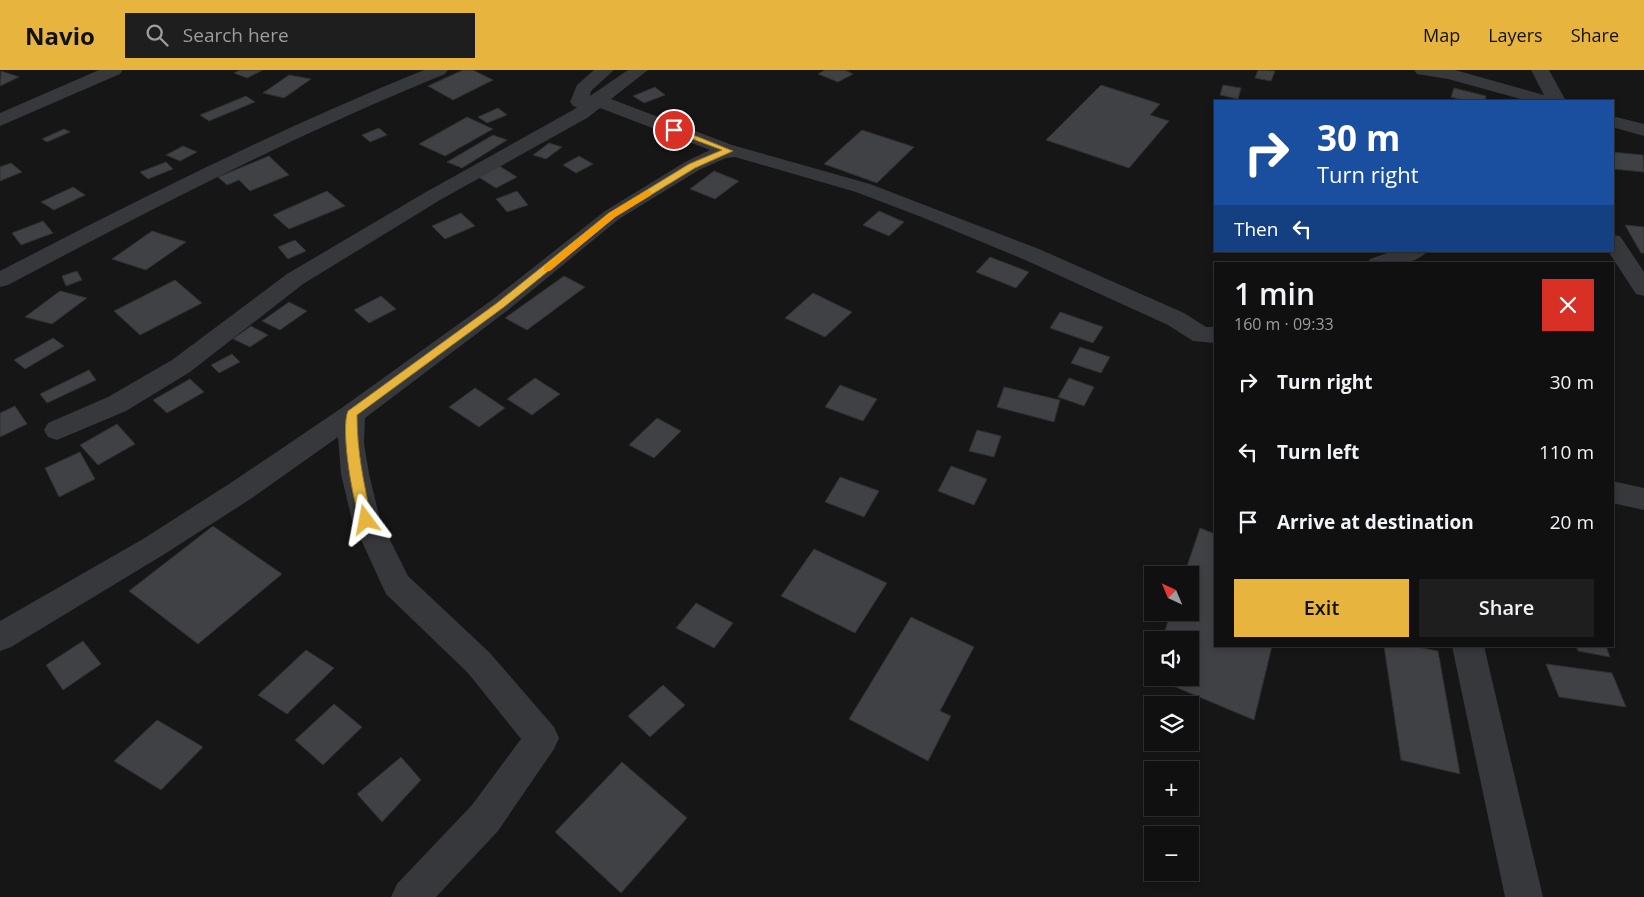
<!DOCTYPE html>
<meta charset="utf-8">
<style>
:root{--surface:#101011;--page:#1e1e1f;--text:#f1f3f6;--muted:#9c9d9f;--line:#303031;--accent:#e7b53e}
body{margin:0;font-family:"Open Sans",sans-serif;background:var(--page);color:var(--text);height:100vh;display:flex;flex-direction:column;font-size:19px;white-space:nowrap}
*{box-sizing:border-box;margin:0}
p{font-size:16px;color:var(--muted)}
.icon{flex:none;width:28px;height:28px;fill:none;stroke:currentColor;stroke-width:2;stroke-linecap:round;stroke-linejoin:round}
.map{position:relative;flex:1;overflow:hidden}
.details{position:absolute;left:1214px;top:192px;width:400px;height:385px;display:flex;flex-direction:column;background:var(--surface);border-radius:0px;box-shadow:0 2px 8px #0003,0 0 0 1px var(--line)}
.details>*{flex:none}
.hud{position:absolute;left:1214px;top:30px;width:400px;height:152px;border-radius:0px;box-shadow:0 2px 8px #0003,0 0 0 1px var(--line);background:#1a4fa0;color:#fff;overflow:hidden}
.needle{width:32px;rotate:316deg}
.tools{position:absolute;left:1144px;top:496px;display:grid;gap:10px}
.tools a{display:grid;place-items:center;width:55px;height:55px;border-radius:0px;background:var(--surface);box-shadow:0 2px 8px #0003,0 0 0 1px var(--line);font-size:25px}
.pin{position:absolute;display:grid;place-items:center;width:42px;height:42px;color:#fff;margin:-21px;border:2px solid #fff;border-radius:50%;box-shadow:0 1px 5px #0007}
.me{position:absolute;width:55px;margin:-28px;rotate:347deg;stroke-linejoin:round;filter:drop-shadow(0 0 4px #0008)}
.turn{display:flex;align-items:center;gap:18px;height:105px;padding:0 20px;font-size:22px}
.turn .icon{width:65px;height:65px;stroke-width:2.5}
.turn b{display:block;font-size:35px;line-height:42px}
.then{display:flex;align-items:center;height:48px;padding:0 20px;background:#0003;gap:10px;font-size:19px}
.round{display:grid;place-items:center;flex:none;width:52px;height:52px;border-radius:0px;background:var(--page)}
.head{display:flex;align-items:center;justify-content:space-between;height:85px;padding:0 20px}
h1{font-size:30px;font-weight:600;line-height:38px}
.button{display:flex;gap:10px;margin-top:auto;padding:10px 20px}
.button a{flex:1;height:58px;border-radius:0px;background:var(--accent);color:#111;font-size:20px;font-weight:600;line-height:58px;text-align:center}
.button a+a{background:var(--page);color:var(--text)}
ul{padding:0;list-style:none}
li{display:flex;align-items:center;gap:15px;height:70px;padding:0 20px}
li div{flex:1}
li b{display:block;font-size:19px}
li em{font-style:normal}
header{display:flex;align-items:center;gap:30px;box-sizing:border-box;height:70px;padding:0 25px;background:var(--accent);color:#111}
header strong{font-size:24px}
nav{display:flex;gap:28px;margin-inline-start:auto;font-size:18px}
.search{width:350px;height:45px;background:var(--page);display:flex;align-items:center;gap:12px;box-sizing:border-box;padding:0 18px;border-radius:0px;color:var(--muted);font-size:19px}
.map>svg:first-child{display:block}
.building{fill:#404144;stroke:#303033}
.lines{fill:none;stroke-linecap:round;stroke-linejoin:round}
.street{fill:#37383c;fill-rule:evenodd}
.route{fill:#e7b53e;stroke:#967628}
.slow{fill:#f59e0b}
</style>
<header>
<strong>Navio</strong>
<div class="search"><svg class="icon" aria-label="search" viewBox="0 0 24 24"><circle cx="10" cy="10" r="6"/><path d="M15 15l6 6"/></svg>Search here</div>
<nav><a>Map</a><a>Layers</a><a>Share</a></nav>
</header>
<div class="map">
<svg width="1644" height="827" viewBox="0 0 1644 827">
<rect width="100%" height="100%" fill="#161617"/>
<path class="building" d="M240,0H263L247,8L234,3Z
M463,0H473L493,10L453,30L428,16Z
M825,0H845L853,4L838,12L818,4Z
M1258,0L1275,1L1271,11L1255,8Z
M1,1L19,7L0,16Z
M289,5L311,9L284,28L263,23Z
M1101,15L1160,34L1150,45L1169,51L1129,98L1046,70Z
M1223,15L1241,18L1238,29L1220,25Z
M655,17L665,25L644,33L633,26Z
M1454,18L1486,26L1485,31H1467L1451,27Z
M246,26L255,32L209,51L200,45Z
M498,38L507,45L487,53L478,47Z
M467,47L493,59L445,86L419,74Z
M379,58L387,65L370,72L362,65Z
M64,59L70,62L47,72L42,69Z
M862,60L914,77L877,113L824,94Z
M493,65L507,70L462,98L447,92Z
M549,73L562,77L546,89L533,85Z
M183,76L197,82L180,91L166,85Z
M1612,82L1643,85L1644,102L1613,99Z
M269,86L289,105L250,121L239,110L227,115L218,107Z
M579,86L593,94L576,103L563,95Z
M166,92L173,99L148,109L140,102Z
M11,93L22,102L0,111V97Z
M498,95L517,107L496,118L477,106Z
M714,101L739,111L715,129L690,119Z
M73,117L85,125L54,140L41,132Z
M327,121L345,136L289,159L273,145Z
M517,121L528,135L507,142L496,129Z
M879,141L904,152L889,166L863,155Z
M461,143L475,156L445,169L432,156Z
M43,151L53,163L21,175L12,163Z
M1625,155L1644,157V183H1641Z
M152,161L186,172L146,200L112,189Z
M295,170L306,181L288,189L278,177Z
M990,187L1029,202L1016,218L976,202Z
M77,201L82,210L66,216L62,206Z
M564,206L585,217L527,260L505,248Z
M175,210L202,233L140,265L114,241Z
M60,221L87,228L52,254L25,247Z
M813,223L852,242L825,267L785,248Z
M381,226L396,239L369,253L354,240Z
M289,232L307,241L280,260L262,251Z
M1060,242L1103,257L1093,273L1050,258Z
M251,256L268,265L250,277L233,269Z
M53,268L64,276L25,299L14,290Z
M1080,277L1110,287L1101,303L1071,293Z
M232,284L240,292L219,303L211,295Z
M89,300L96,310L47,333L40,324Z
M535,308L560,324L532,345L507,329Z
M1069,308L1094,317L1084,336L1058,327Z
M190,309L204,322L167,343L153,330Z
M840,315L877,329L863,351L825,337Z
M1004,317L1060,330L1054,352L997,337Z
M475,318L505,338L479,357L449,337Z
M15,336L27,354L0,367V343Z
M657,348L681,361L654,388L629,375Z
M117,354L135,374L98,395L80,375Z
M977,360L1001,366L994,387L969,381Z
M80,382L95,409L59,427L45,398Z
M951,396L987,409L974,435L938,421Z
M840,407L879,421L864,447L825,432Z
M213,456L282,504L198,574L129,521Z
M1200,458L1215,464V576H1272L1254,650L1154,608H1190V570H1162L1171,542H1190V505H1184Z
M814,479L887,513L855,563L781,526Z
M696,533L733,553L714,578L676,558Z
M911,547L974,577L940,641L951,646L928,691L849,649Z
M83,571L101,594L63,620L46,595Z
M1384,576H1412L1438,581L1460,704L1401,690Z
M1576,576H1606L1610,587L1578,581Z
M306,580L334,598L287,644L258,625Z
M1546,594L1612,603L1626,637L1559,627Z
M663,615L685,635L650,667L628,646Z
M334,634L362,657L323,695L295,670Z
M157,650L203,677L161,720L114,691Z
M401,687L421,710L382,752L357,724Z
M622,692L687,748L621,823L555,762Z"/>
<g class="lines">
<path class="street" d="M99,0H123L120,4L0,56V43Z
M424,0H448L445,4C295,65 151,139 8,215L0,217V201C139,129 278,59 424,0Z
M594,0H614L591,21L590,26L628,0H648L611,29L732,75L870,114L1039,179L1184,243L1206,257H1215V273L1193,271L1168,255L1023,189L924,148L856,122L735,87L726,88L699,100L619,149L508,240L365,348L364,373L369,404L380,450L408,506L490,583L554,657L559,668L554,679L498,761L436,827H391L397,814L472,735L521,669L468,603L386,524L352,450L341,404L338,367L252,428L163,485L11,577L0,581V551L143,469L232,412L343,337L492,230L605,141L685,92L710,80L600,38L587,48L440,130L303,214L190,302L126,341L57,370L48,367L44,360L48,353L108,327L172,290L287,204L426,122L573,40L577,37L573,36L570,32L577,15Z
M1414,0H1455L1544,25L1531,0H1549L1566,31H1528L1448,9L1417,4Z
M1612,46L1644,54V66L1612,57Z
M1612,165L1620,166L1644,202V226L1636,224L1608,181H1612Z
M1393,181H1427C1416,197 1384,194 1367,194L1370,189Z
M1612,411L1644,418V440L1612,433Z
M1452,576H1484L1543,827H1505Z"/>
</g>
<path class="route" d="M671,58H676L733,81L695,98L615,147L504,237L357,345C357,382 364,415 372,450L370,454H362C353,436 340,359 348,341L497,233L609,143L689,94L722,80L671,61Z"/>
<path class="slow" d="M648,120L651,121V125L615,147L550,201H544V197L609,143Z"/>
</svg>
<div class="tools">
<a><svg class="needle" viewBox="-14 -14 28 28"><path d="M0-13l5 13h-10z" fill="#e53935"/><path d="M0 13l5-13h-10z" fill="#9c9d9f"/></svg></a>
<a><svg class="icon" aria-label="sound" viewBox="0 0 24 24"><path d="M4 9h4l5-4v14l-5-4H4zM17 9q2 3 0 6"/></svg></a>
<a><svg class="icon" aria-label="layers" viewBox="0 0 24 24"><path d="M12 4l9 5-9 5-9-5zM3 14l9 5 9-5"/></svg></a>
<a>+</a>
<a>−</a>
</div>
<div class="pin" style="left:674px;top:60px;background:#d93025"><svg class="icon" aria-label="arrive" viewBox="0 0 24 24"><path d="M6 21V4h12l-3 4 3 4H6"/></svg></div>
<svg class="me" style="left:366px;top:450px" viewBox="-20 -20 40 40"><path d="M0-17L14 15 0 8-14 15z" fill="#e7b53e" stroke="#fff" stroke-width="4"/></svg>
<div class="hud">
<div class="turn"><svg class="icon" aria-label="right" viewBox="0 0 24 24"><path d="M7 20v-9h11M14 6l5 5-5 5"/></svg><div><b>30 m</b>Turn right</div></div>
<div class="then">Then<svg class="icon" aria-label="left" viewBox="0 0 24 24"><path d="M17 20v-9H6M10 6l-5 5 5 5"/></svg></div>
</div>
<section class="details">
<div class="head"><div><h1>1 min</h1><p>160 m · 09:33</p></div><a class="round" style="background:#d93025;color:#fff"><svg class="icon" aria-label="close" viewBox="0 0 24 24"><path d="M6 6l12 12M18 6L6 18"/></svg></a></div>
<ul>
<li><svg class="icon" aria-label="right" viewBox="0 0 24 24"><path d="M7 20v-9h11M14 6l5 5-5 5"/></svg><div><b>Turn right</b></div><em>30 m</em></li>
<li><svg class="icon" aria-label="left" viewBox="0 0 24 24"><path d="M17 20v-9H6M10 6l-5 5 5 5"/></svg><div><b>Turn left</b></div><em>110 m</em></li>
<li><svg class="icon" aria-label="arrive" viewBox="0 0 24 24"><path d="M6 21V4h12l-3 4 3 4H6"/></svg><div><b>Arrive at destination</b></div><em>20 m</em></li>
</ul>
<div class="button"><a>Exit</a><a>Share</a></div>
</section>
</div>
